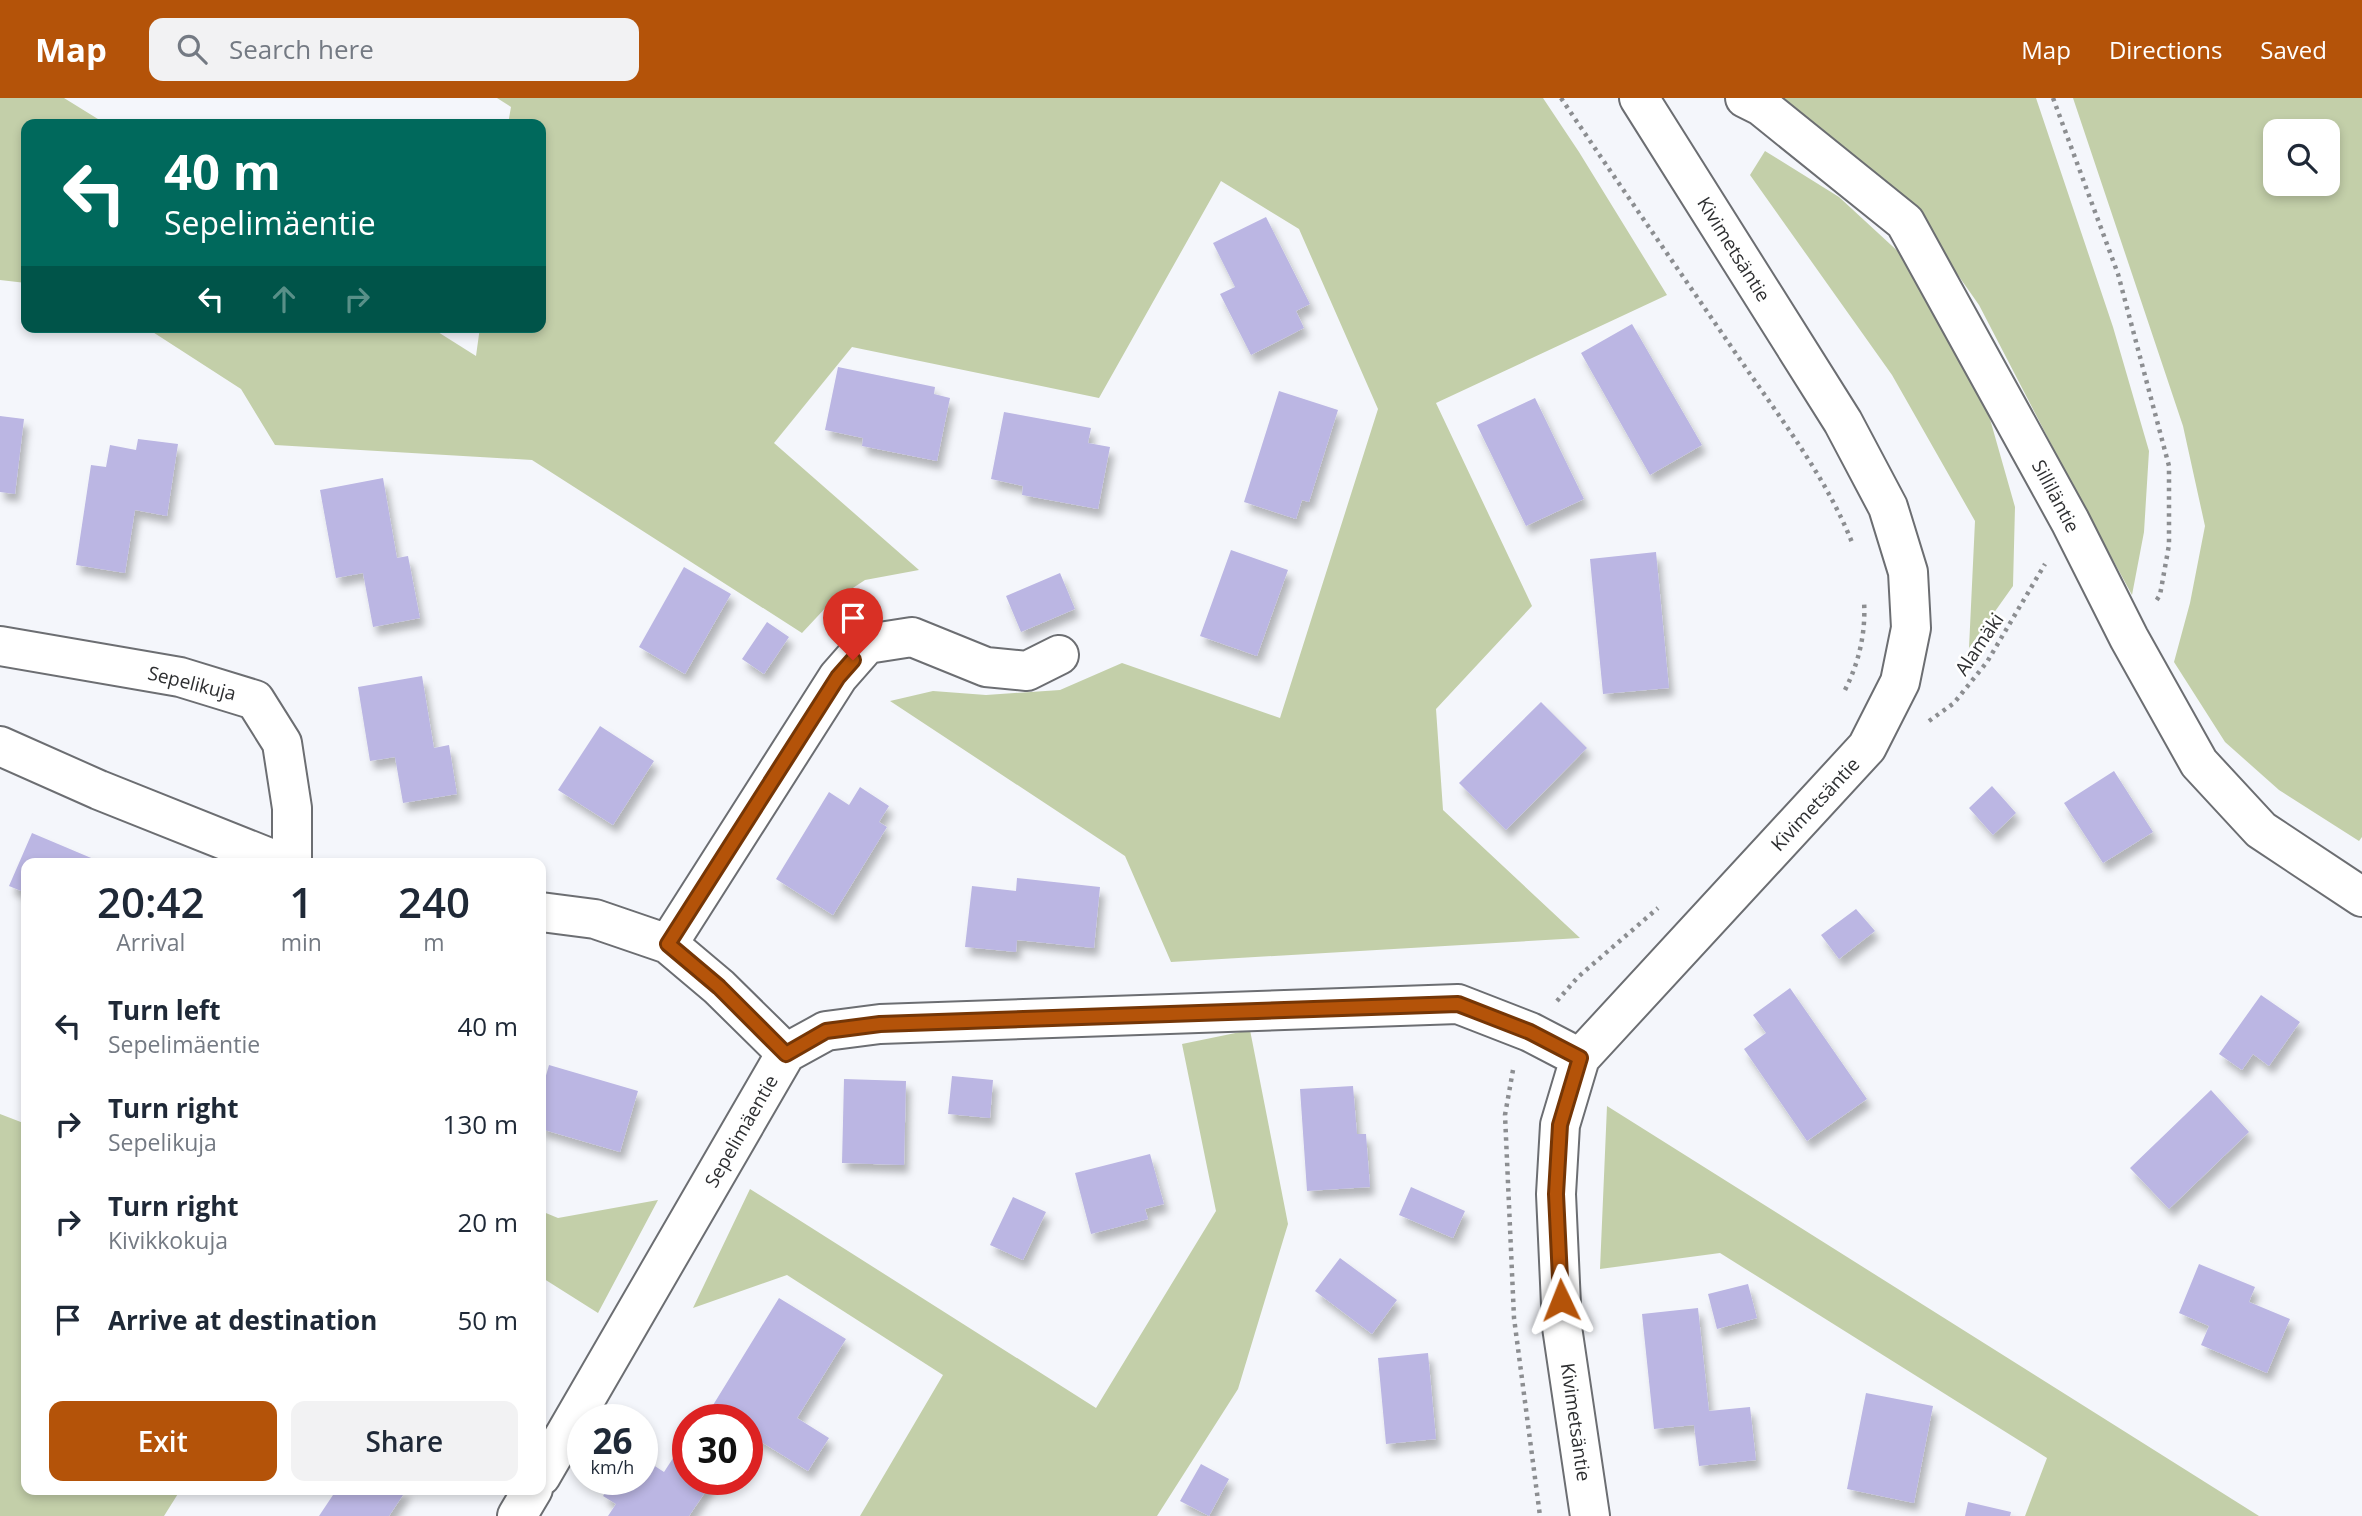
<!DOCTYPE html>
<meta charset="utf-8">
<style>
:root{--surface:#fff;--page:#f2f2f3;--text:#1f2937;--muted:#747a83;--accent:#b45309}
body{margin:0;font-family:"Open Sans",sans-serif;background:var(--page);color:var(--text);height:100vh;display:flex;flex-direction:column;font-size:26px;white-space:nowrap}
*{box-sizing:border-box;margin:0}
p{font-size:23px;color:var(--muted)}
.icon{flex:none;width:38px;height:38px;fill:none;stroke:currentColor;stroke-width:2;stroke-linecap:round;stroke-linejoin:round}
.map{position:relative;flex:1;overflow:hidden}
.drawer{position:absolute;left:21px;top:760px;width:525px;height:637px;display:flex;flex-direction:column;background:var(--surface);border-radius:14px;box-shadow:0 4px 10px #0003}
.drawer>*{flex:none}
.guide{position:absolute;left:21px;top:21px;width:525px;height:214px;border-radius:14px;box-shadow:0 4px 10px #0003;background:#00695c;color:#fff;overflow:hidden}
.buttons{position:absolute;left:2263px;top:21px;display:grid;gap:14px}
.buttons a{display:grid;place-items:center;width:77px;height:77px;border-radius:14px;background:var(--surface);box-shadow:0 4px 10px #0003;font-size:35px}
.speed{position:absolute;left:567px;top:1306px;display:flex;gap:14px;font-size:35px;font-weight:700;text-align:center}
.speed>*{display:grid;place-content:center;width:91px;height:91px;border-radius:50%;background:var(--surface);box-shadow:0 4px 10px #0003;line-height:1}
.speed small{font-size:18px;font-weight:400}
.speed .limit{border:10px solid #d22;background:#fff;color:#111}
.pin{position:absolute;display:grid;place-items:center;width:60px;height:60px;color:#fff;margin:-72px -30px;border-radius:50% 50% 50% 0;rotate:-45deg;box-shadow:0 0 7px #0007}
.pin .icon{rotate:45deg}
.me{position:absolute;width:77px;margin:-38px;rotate:358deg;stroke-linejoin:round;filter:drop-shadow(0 0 5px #0008)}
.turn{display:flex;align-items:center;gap:24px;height:147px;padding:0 28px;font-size:32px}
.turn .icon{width:91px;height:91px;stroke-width:2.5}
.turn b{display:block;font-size:49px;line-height:60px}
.lanes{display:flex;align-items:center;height:66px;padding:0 28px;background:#0003;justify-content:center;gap:35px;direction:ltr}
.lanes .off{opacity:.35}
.eta{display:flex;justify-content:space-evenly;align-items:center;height:119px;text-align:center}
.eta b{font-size:42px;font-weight:600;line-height:49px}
.button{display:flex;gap:14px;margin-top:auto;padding:14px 28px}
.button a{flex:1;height:80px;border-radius:14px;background:var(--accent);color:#fff;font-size:28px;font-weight:600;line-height:80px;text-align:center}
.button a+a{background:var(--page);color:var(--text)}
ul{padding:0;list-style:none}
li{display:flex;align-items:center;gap:21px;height:98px;padding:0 28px}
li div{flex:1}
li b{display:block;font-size:26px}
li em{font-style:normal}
header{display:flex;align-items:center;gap:42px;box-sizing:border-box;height:98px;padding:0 35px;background:var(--accent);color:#fff}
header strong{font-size:33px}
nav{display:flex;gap:38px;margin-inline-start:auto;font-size:24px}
.search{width:490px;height:63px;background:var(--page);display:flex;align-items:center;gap:18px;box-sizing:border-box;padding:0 24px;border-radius:14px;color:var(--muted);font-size:26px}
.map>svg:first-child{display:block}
.green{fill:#c3cfa9;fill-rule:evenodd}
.building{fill:#bbb6e3;filter:url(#shadow)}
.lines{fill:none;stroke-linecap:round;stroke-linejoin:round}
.minor-casing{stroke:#6c6e72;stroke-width:42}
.path{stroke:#8c8e91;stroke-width:4.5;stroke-dasharray:3.5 5;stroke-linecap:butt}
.minor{stroke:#fff;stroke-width:38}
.route-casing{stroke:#753606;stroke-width:18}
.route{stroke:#b45309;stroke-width:12}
.labels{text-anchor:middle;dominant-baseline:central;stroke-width:5;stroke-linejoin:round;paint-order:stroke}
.street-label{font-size:19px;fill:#2e2f31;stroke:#fff}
</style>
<header>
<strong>Map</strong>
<div class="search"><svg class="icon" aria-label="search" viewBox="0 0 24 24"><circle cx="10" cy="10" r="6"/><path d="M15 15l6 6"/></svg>Search here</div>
<nav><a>Map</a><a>Directions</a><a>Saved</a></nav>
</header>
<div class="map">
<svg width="2362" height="1418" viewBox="0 0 2362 1418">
<defs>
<filter id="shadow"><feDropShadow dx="4.5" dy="8" stdDeviation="3.5" flood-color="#0004"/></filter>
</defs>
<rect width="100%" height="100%" fill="#f4f6fb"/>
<path class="green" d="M0,0H64L106,26H26V185L0,182Z
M497,0H1543L1579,54L1667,197L1436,305L1532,508L1436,611L1443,712L1580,840L1171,864L1125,758L890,603L933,593L986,597L1060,592L1122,565L1280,620L1378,311L1299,131L1221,83L1099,300L852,249L774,345L919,472L865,482L830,505L802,535L532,362L275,347L241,291L145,229H430L476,258L480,229H541V26H508L511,9Z
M1774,0H2036L2113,229L2149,353L2144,434L2132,497L2076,394L1979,207L1915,116Z
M2073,0H2362V739L2359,743L2279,692L2225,644L2174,564L2190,505L2205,428L2183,328ZM2275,33H2328V86H2275Z
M1765,53L1839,99L1916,170L1988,314L2015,409L2013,488L1969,550L1975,423L1892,277L1750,77Z
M1250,932L1288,1126L1238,1291L1157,1418H860L943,1277L787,1177L693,1210L750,1091L1096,1310L1216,1113L1182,946Z
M1607,1008L2259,1418H2025L2047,1360L1720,1155L1600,1171Z
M0,1016L26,1026V1391H181L164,1418H0Z
M658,1102L598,1215L541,1179V1113L558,1120Z"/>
<path class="building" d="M1266,119L1310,206L1296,213L1304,230L1251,257L1220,196L1235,189L1213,145Z
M1632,226L1702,347L1650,377L1581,255Z
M838,269L935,289L934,296L950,300L937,363L862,348L863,340L825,332Z
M1279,293L1338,312L1309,404L1302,402L1296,421L1244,404Z
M1535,300L1584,401L1526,428L1477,327Z
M1004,314L1091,330L1088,345L1110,349L1098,411L1022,397L1023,388L991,381Z
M0,318L24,321L15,396L0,394Z
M138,341L178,346L167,418L135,412L125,475L76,467L91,367L106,369L110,347L136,352Z
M383,380L397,460L408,458L420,520L373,529L363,475L336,480L320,392Z
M1231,452L1288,472L1257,558L1200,538Z
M1656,454L1669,590L1603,596L1590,461Z
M684,469L731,496L685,576L639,549Z
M1060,475L1075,511L1021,534L1006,498Z
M767,524L789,539L764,576L742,561Z
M422,578L434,650L449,647L457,696L403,705L395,659L370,663L358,589Z
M1541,604L1587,650L1506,732L1459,685Z
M600,628L654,663L613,727L558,692Z
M2114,673L2153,734L2103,765L2064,705Z
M1992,688L2016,715L1993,737L1969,710Z
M860,689L889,708L879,724L887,729L833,817L776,781L829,694L849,707Z
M32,735L103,765H26V795L9,788Z
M1017,780L1100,789L1094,850L1017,842L1016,854L965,849L972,788L1016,793Z
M1856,811L1875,833L1839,861L1821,837Z
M1790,890L1867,1001L1807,1043L1744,951L1766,935L1753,917Z
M2261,897L2300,924L2269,968L2253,956L2242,972L2219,956Z
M549,967L638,993L620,1054L541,1031V995Z
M952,978L993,982L990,1020L948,1016Z
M844,981L906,983L904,1067L842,1065Z
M1353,988L1357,1036H1366L1370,1089L1307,1093L1300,991Z
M2211,992L2249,1034L2169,1111L2130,1070Z
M1150,1056L1164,1106L1145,1111L1148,1121L1091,1136L1075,1075Z
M1411,1089L1465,1113L1453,1140L1399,1117Z
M1013,1099L1046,1114L1023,1162L990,1147Z
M1340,1160L1397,1202L1372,1236L1315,1193Z
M2199,1166L2255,1189L2249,1204L2290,1221L2267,1275L2201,1247L2209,1228L2179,1215Z
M1748,1186L1757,1220L1717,1231L1708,1196Z
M779,1200L846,1241L797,1320L829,1340L808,1373L747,1335V1321H725L710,1312Z
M1698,1210L1709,1313L1750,1309L1756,1362L1699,1368L1694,1327L1654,1331L1642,1216Z
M1428,1255L1436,1341L1386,1346L1378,1260Z
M1866,1295L1933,1308L1914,1405L1847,1391Z
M683,1345L688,1348V1381H714L689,1418H608L616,1406L603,1398L615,1381H642L644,1361L664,1374Z
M1201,1366L1229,1381L1209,1418L1180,1403Z
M337,1391H407L389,1418H319Z
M1968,1404L2011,1414L2010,1418H1965Z"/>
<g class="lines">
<defs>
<path id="minor" d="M1745,0L1761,8L1905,124L2070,423L2129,540L2199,665L2261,732L2362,799
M0,548L180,579L255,602L282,645L292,710V765
M0,648L99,692L282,765
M541,814L595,821L668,846L719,889L786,955
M668,846L838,579L867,546L912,539L986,569L1027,573L1059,557
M541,1378L786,955L826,933L880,926L1458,906L1530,934L1580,960
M517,1418L533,1391
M1590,1418L1562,1229L1556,1096L1560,1027L1580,960L1867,649L1900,584L1911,530L1908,474L1888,409L1843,324L1639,0"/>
</defs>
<use href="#minor" class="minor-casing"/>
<path class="path" d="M1561,0C1620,88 1680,174 1739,260C1780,320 1827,380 1853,447
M2053,0L2118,176L2169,368V447L2160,497L2156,503
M1845,592C1859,564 1866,535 1864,503
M1929,623L1954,605L1987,564L2045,466
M1557,903L1578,879L1658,810
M1513,972L1505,1017L1514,1220L1540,1418"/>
<use href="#minor" class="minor"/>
</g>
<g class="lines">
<defs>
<path id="route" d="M853,562L838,579L668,846L719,889L786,956L826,933L880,926L1458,906L1530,934L1580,960L1560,1027L1556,1096L1561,1202"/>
</defs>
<use href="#route" class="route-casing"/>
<use href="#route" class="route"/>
</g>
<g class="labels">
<g class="street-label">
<text transform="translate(1734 151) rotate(58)">Kivimetsäntie</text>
<text transform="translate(2056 398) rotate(62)">Silliläntie</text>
<text transform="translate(1979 546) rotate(-56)">Alamäki</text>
<text transform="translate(192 585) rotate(14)">Sepelikuja</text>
<text transform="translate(1815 706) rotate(-47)">Kivimetsäntie</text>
<text transform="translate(741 1033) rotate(-60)">Sepelimäentie</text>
<text transform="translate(1576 1324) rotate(82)">Kivimetsäntie</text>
</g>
</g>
</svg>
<div class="buttons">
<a><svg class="icon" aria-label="search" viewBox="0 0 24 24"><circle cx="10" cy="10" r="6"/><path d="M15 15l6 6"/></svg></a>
</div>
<div class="speed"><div>26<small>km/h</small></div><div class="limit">30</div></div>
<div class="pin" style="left:853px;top:562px;background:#d93025"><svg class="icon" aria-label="arrive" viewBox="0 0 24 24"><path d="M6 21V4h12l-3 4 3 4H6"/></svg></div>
<svg class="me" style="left:1561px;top:1202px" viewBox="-20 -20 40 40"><path d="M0-17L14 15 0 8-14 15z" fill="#b45309" stroke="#fff" stroke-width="4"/></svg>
<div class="guide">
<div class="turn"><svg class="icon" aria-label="left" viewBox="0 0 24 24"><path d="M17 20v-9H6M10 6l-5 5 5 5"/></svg><div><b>40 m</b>Sepelimäentie</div></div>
<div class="lanes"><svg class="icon" aria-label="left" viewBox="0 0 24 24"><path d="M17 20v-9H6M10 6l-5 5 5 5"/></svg><svg class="icon off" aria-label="ahead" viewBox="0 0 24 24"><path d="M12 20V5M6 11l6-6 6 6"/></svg><svg class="icon off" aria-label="right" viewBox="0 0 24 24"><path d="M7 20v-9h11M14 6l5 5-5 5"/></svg></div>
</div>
<section class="drawer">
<div class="eta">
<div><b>20:42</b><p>Arrival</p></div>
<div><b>1</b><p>min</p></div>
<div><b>240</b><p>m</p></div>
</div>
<ul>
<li><svg class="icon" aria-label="left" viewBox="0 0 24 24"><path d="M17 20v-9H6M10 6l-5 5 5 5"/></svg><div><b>Turn left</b><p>Sepelimäentie</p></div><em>40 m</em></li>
<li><svg class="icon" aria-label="right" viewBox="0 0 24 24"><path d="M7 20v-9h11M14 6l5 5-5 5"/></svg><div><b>Turn right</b><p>Sepelikuja</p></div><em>130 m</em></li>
<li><svg class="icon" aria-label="right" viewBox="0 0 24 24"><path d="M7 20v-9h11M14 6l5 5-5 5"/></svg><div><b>Turn right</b><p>Kivikkokuja</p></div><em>20 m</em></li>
<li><svg class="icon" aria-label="arrive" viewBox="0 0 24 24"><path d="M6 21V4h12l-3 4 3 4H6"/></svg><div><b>Arrive at destination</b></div><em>50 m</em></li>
</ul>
<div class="button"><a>Exit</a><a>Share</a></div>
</section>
</div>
